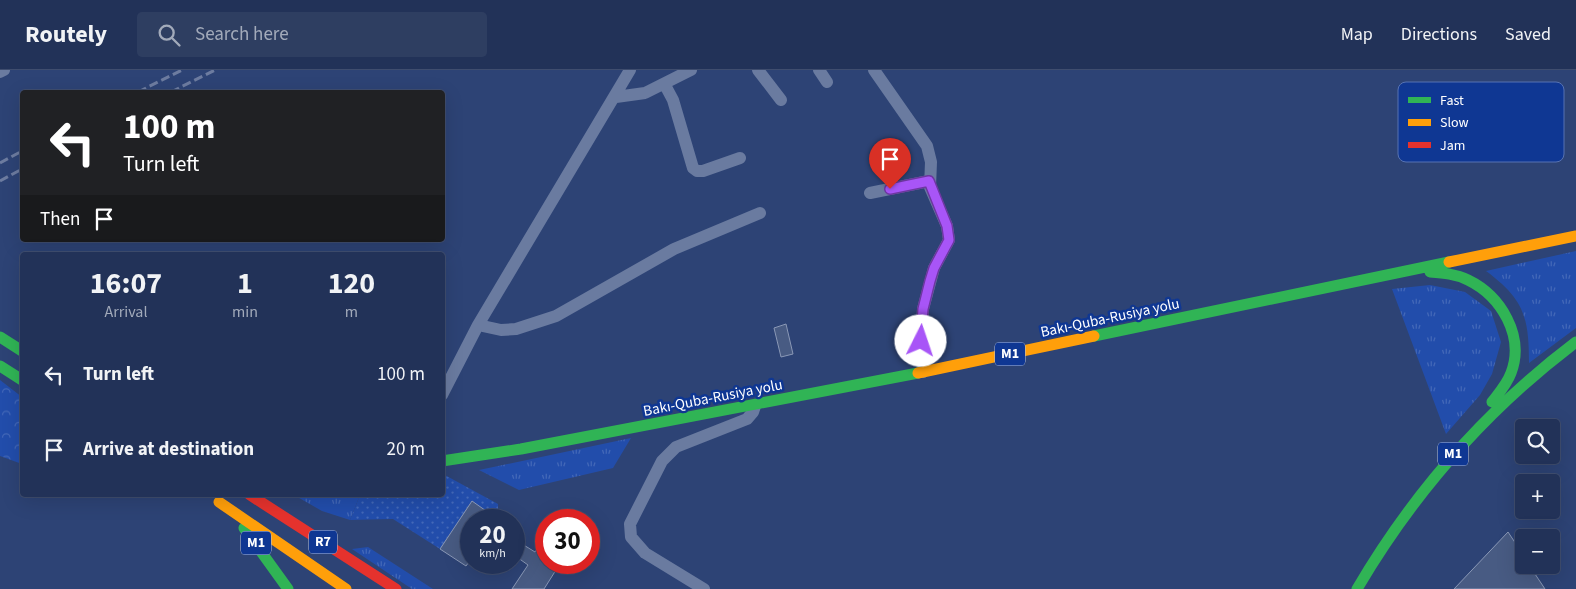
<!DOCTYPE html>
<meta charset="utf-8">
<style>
:root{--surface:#223258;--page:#2e3e61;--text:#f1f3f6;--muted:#a2aaba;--line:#3f4d6e}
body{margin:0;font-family:"Source Sans 3",sans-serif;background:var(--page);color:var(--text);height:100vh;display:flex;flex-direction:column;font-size:19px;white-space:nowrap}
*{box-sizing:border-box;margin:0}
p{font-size:16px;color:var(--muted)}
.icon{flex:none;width:28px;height:28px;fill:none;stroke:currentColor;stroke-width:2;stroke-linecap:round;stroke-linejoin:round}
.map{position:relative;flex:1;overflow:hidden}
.side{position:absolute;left:20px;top:182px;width:425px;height:245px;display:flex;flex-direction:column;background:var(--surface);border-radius:5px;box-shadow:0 5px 20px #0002,0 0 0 1px var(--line)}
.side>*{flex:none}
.banner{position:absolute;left:20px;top:20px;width:425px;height:152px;border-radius:5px;box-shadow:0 5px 20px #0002,0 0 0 1px var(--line);background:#202124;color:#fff;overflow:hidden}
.tools{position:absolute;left:1515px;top:349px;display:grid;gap:10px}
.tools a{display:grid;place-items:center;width:45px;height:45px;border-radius:5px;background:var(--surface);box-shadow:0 5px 20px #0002,0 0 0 1px var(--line);font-size:25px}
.speed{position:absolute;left:460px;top:439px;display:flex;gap:10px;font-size:25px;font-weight:700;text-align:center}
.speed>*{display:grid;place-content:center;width:65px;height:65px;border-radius:50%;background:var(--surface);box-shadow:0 5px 20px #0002,0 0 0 1px var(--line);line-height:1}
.speed small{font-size:12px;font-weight:400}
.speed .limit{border:8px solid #d22;background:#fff;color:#111}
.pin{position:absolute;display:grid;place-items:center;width:42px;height:42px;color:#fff;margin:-51px -21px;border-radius:50% 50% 50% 0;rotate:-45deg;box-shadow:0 0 5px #0007}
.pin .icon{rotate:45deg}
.me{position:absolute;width:55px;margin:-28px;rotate:4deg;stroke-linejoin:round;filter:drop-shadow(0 0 4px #0008)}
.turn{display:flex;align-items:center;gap:18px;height:105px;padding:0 20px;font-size:22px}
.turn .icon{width:65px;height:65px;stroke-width:2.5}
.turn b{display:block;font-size:35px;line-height:42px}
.then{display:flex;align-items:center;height:48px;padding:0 20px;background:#0003;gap:10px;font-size:19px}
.eta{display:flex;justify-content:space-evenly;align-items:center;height:85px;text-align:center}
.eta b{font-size:30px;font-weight:700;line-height:35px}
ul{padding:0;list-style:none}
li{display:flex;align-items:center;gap:15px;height:75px;padding:0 20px}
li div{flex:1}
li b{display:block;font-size:19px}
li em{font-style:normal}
header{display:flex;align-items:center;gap:30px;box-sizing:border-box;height:70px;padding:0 25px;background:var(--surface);border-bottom:1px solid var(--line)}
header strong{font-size:24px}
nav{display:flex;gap:28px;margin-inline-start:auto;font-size:18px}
.search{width:350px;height:45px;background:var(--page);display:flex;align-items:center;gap:12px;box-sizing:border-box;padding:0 18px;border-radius:5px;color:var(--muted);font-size:19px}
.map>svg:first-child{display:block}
.grass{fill:url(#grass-tufts)}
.forest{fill:url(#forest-crowns)}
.park{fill:url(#park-dots)}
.building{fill:#485b83;stroke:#8a98b6}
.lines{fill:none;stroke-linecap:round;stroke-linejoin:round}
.street{stroke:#6a7ba0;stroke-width:12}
.fast{stroke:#30b455;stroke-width:11}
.slow{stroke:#ff9f0a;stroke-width:11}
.jam{stroke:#e5322d;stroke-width:11}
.rail{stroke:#6d7ca0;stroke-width:3;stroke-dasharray:9 4;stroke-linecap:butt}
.route-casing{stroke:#6d37a1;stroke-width:12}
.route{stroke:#a855f7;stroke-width:9}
.labels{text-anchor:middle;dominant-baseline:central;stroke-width:5;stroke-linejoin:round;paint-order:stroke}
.shield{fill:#0f3793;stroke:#b7c3df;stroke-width:1}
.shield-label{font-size:14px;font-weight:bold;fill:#fff}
.street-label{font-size:15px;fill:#fff;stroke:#0f3793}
.key{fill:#0f3793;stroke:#5773b3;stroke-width:1}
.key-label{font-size:14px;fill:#fff}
</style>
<header>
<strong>Routely</strong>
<div class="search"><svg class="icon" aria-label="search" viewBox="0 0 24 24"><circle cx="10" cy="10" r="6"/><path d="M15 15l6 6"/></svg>Search here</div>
<nav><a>Map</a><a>Directions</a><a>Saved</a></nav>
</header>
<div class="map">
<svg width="1576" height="519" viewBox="0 0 1576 519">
<defs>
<pattern id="grass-tufts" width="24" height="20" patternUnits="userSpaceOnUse" patternTransform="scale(1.25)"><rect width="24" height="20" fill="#224dab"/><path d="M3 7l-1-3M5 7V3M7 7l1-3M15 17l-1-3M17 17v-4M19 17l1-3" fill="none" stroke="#4368b8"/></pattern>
<pattern id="forest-crowns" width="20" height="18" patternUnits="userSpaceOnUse" patternTransform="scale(1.25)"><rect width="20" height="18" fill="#224dab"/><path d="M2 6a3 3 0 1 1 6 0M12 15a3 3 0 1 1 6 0" fill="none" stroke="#4368b8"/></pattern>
<pattern id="park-dots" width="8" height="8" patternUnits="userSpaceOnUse" patternTransform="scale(1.25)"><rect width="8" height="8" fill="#224dab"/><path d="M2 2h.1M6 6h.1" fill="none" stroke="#4368b8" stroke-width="1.8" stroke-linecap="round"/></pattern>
</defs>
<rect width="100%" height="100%" fill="#2d4375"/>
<path class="grass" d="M1576,181V258L1529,293C1529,247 1524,229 1486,201Z
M1430,215L1465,222L1491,241L1501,272L1492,304L1480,325L1446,364L1392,219Z
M631,368L613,398L519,420L479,400Z
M294,425H360L350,450L322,441Z
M368,477L433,519H412L352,479Z"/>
<path class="forest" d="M0,310L22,327V394L0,386Z"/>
<path class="park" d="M443,404L498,434V449L472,432L440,479L393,449L350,450L360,425H442Z"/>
<path class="building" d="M786,254L793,284L781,287L774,258Z
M472,431L499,450H471V489L466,496L440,479Z
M1508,462L1524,486V495H1529L1545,519H1454Z
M546,465V492H561L544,519H512L528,495L514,485V469L535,482Z"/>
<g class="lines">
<path class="street" d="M758,0L781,30
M819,0L827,12
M874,0L927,76L931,92L930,117L947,156L949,170L934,198L923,239L921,271L923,302
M0,2L4,0
M665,15L673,30L693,98L697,101H703L740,88
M616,27L645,23L691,0
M870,123L929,111
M478,255L501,260L516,259L556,246L674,179L760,143
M442,325L478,255L630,0
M704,519L645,483L631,467L630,454L662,391L676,377L747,349L753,342L755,336"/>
<path class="fast" d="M1430,202C1443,203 1456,204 1468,210C1501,226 1525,266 1511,303C1507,314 1499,323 1492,332
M1094,266L1449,192
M0,267L22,281
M0,296L22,310
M442,391L521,379L918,303
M244,458L288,519
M1357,519C1414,422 1486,340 1576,272"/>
<path class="slow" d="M1449,192L1576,166
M918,303L1094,266
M219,432L346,519"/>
<path class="jam" d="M250,425L396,519"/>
<path class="rail" d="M138,22L182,0
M171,22L215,0
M0,93L22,81
M0,111L22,99"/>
</g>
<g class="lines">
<defs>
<path id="route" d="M890,119L929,111L947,156L949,170L934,198L930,211L923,239L921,271"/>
</defs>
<use href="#route" class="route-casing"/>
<use href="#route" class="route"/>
</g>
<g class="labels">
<g class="shield">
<rect x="995" y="272.5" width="30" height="23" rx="4"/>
<rect x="1438" y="372.5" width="30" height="23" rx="4"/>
<rect x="309" y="460.5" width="28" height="23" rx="4"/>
<rect x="241" y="461.5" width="30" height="23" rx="4"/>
</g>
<g class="shield-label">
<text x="1010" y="284">M1</text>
<text x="1453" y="384">M1</text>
<text x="323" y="472">R7</text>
<text x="256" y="473">M1</text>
</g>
<g class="street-label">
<text transform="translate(1110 248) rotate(-12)">Bakı-Quba-Rusiya yolu</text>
<text transform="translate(713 328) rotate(-11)">Bakı-Quba-Rusiya yolu</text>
</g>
</g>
<rect x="1398" y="12" width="166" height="80" rx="8" class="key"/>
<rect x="1408" y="27" width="23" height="6" fill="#30b455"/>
<rect x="1408" y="49" width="23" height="7" fill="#ff9f0a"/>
<rect x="1408" y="72" width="23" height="6" fill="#e5322d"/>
<g class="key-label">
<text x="1440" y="35">Fast</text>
<text x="1440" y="57">Slow</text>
<text x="1440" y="80">Jam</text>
</g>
</svg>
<div class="tools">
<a><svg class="icon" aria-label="search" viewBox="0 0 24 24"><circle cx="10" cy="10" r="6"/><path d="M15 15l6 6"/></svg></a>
<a>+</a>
<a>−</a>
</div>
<div class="speed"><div>20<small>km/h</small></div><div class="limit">30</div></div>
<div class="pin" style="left:890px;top:119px;background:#d93025"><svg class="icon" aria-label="arrive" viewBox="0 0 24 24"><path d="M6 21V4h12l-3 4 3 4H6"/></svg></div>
<svg class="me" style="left:921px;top:271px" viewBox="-20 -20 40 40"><circle r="19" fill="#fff"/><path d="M0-13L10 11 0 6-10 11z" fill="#a855f7"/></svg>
<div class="banner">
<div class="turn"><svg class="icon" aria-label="left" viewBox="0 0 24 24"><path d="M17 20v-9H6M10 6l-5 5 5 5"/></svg><div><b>100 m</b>Turn left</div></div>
<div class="then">Then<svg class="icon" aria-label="arrive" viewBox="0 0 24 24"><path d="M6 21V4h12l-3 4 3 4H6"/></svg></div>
</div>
<section class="side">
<div class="eta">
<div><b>16:07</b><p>Arrival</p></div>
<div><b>1</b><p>min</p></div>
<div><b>120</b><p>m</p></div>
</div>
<ul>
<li><svg class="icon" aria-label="left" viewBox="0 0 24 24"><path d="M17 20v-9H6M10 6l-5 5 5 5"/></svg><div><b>Turn left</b></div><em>100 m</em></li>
<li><svg class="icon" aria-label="arrive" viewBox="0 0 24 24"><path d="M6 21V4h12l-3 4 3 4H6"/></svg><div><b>Arrive at destination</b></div><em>20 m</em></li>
</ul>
</section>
</div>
